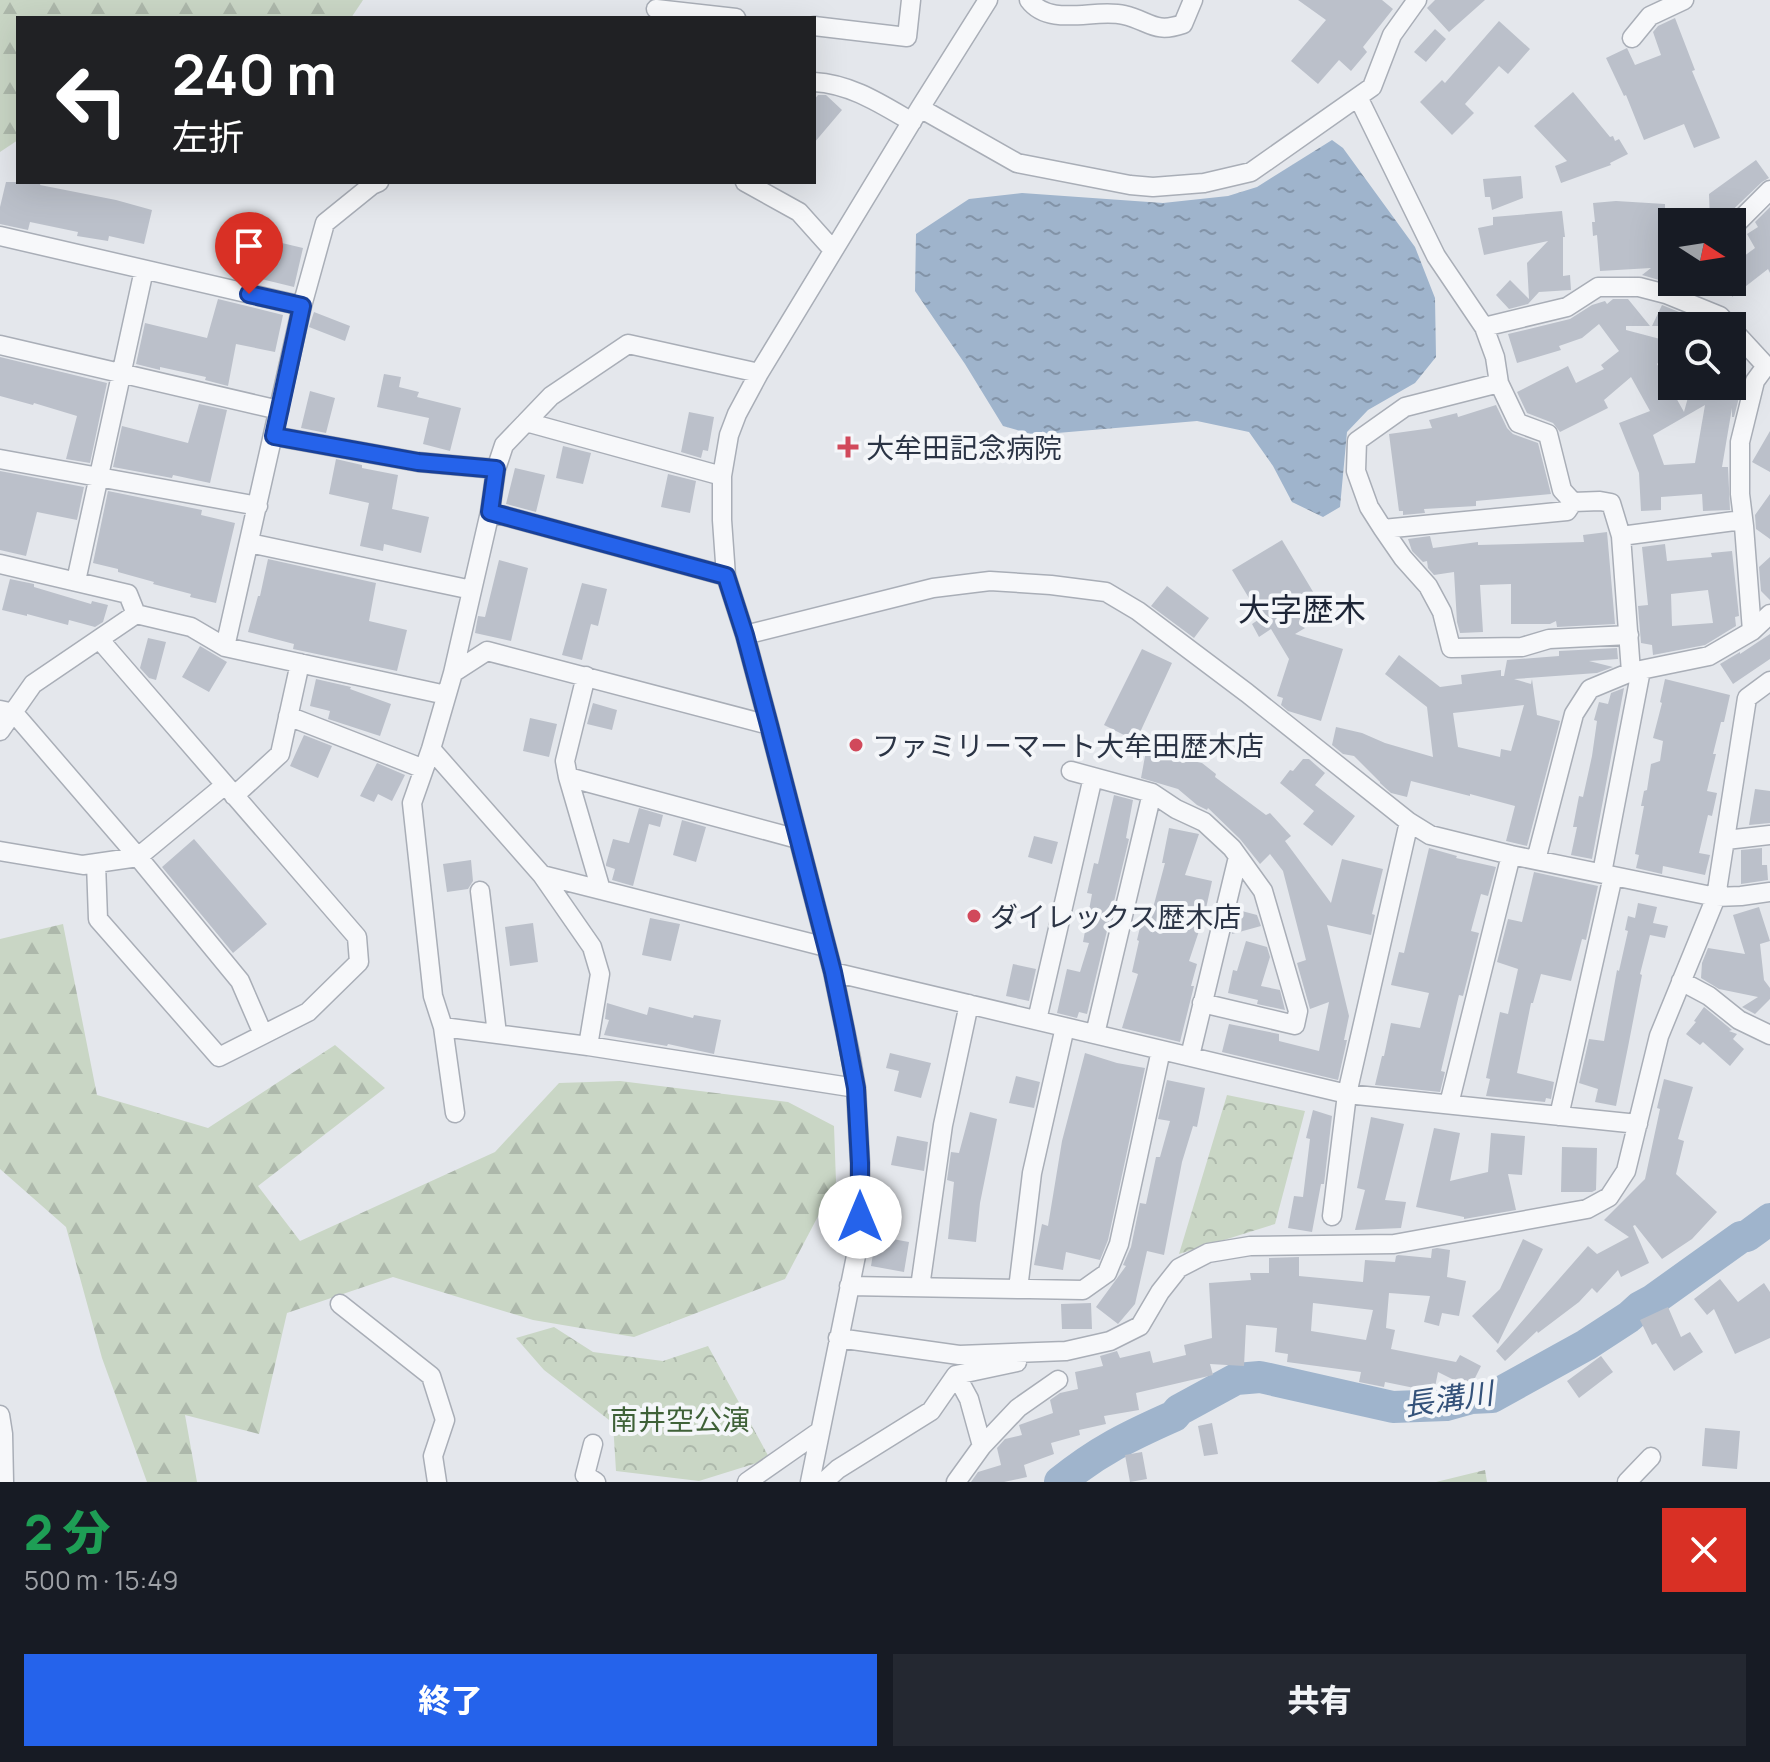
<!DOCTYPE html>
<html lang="ja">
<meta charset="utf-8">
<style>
:root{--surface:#171b24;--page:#242831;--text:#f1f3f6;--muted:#9ea1a6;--accent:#2563eb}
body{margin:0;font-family:Manrope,"Noto Sans JP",sans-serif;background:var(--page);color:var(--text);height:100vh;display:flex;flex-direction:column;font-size:30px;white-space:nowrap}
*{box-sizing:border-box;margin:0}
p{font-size:26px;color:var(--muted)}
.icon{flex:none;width:44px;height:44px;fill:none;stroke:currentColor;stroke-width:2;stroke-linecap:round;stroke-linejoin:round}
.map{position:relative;height:1482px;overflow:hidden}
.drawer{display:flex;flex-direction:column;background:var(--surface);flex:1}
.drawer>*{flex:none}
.guide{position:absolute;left:16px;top:16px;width:800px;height:168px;border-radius:0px;box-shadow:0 8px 32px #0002;background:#202124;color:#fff;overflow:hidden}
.needle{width:52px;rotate:102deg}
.buttons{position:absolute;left:1658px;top:208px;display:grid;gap:16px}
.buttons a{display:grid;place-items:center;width:88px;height:88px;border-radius:0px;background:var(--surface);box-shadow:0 8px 32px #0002;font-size:40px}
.pin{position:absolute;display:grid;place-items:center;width:68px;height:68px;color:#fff;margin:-82px -34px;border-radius:50% 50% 50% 0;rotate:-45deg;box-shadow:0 0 8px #0007}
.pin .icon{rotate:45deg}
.me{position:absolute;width:88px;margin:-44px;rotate:0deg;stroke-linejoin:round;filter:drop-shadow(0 0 6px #0008)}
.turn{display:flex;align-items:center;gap:28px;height:168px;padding:0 24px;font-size:36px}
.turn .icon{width:104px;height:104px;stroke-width:2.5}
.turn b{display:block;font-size:56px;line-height:68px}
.round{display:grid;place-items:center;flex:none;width:84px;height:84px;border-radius:0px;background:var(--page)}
.summary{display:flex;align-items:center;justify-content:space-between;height:136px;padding:0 24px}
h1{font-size:48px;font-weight:800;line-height:60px;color:#1e9e55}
.button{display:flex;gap:16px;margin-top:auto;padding:16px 24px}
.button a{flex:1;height:92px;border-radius:0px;background:var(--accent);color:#fff;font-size:32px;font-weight:800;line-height:92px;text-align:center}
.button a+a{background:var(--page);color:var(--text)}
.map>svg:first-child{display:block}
.forest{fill:url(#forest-firs)}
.park{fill:url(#park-crowns)}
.water{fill:url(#water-ripples)}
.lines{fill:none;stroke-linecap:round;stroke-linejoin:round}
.river{stroke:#9fb4cc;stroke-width:32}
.building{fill:#bbc0ca;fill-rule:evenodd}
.minor-casing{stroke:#a9aeb7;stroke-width:21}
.minor{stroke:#f7f8fa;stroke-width:18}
.route-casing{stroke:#184099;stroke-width:20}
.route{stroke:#2563eb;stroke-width:14}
.poi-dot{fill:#d1495b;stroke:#f4f6f9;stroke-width:3}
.labels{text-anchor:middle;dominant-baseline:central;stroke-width:8;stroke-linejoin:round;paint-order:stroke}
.poi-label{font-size:28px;fill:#2b3445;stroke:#f4f6f9;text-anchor:start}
.park-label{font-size:28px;fill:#3f6138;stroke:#f4f6f9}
.water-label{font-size:30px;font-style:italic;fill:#34527a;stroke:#f4f6f9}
.quarter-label{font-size:32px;fill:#1d2536;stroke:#f4f6f9}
</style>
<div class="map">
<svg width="1770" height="1482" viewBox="0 0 1770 1482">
<defs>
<pattern id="forest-firs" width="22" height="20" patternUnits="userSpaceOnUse" patternTransform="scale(2)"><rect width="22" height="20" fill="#c9d6c5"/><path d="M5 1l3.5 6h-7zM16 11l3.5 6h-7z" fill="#adb8ab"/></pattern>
<pattern id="park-crowns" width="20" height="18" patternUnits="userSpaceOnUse" patternTransform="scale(2)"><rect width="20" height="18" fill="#c9d6c5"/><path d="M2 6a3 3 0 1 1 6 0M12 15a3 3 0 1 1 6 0" fill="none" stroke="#adb8ab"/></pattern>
<pattern id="water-ripples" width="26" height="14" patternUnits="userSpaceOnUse" patternTransform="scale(2)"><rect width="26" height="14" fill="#9fb4cc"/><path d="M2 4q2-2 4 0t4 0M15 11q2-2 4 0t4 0" fill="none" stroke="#8293a7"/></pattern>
</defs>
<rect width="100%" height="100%" fill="#e4e7ec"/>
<path class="forest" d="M0,0H363L351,18H18V140L0,152Z
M63,924L97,1095L208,1128L335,1045L385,1088L258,1186L300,1241L495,1152L559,1083L620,1081L788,1102L834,1126L836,1182L785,1279L634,1337L533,1320L393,1277L287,1313L259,1434L185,1415L197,1482H147L102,1358L66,1227L0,1169V939Z
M1485,1470L1487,1482H1436Z"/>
<path class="park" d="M1227,1095L1305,1111L1275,1224L1179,1254Z
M554,1327L593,1352L663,1361L708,1346L770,1459L699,1481L616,1471L613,1423L544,1370L516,1338Z"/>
<path class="water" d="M1332,140L1343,148L1415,247L1435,298L1436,357L1415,383L1368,410L1347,432L1340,507L1323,517L1292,502L1273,466L1249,432L1197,421L1034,435L1003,426L965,364L915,291L916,234L969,199L1022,193L1163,203L1228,196L1257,187Z"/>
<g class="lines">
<path class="river" d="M1060,1482C1098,1451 1129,1436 1174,1416L1179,1410L1236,1379L1260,1377L1393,1407L1446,1405L1471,1398L1492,1397L1586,1345L1629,1317L1640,1307L1653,1300L1741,1237L1747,1236L1770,1219"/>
</g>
<path class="building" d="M1298,0H1382L1393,9L1363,47L1367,52L1351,71L1339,60L1318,84L1291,61L1326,20Z
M1435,0H1485L1449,32L1427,8Z
M1675,18L1695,70L1692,71L1720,138L1694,148L1684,124L1644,140L1626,95L1624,96L1606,58L1627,48L1635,65L1661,55L1653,32L1658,26Z
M1499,21L1530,49L1508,74L1499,66L1465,104L1474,113L1452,135L1420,102L1442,80L1445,83Z
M1435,29L1446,39L1426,62L1414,52Z
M1573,92L1610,137L1613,136L1615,141L1619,139L1628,154L1610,163L1611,165L1561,183L1555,166L1567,161L1534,126Z
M818,95H826L842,110L814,143V100Z
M1756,160L1769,178L1762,182L1720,222H1710L1709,194Z
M1521,176L1523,198L1492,210L1490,197H1485L1483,179Z
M6,182H41L40,185L116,200L152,210L144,244L109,236L108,241L77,236L78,232L30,222L28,230L0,224V207Z
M1616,201L1665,204L1666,279L1659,280L1642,275L1651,268L1600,271L1597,235L1593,236L1592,222H1595L1593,203Z
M1770,207V273L1768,269L1732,297V265L1755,248L1747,234L1758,227L1755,222Z
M1562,211L1565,237H1563V276L1570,275L1571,290L1539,292L1528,304L1509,309L1496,295L1510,280L1529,299L1527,263L1548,241L1484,255L1478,228L1493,225V217Z
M234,228L266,237L265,239L303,248L294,287L232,272L236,255L227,252Z
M218,299L283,315L275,352L236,344L228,386L205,380L206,377L160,367V370L136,364L145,323L207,338Z
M1613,299H1628L1650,326H1626V330L1664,340L1672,348L1657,364L1684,412L1690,390L1702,393L1704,386H1732V371L1745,374L1734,417H1732V408L1722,467H1728L1730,510L1703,511L1702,494L1661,497V510L1641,511L1639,473L1619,423L1650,411L1631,377L1604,400L1608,408L1560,432L1553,423L1527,413L1517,392L1568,366L1576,383L1604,369L1601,365L1619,351L1599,324L1582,338L1559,346L1561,350L1517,363L1508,334L1570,319L1592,305L1605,301L1607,304ZM1705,405L1695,463L1664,465L1653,435Z
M1662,305L1713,326H1652Z
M314,312L350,326L345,341L309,327Z
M0,357L107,383L90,463L66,459L77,416L34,403L33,405L0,396Z
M384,374L401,377L399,387L419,392L417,397L461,408L450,451L423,444L429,418L377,407Z
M310,391L335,398L326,433L301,428Z
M199,404L227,410L210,483L173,475L172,478L113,467L122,426L188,443Z
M1496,405L1507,428L1513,434L1538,443L1551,494L1476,501V506L1424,509L1425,513L1403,515V511H1399L1389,434L1432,428L1429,420L1457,413L1458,417Z
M689,412L714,417L708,451L703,450L701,458L681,452Z
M1770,431V472L1752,462Z
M563,446L591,453L583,484L556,478Z
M336,459L362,465V468L398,475L392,509L429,517L421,553L384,544L383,551L360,546L369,503L329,494Z
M515,468L545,475L536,512L506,504Z
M0,471L84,487L77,520L37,512L26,556L0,550Z
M668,474L696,481L690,513L661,507Z
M108,491L202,510L201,515L235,523L216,603L190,597L191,594L153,584L154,582L118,572V569L93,563Z
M1770,494V539L1756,529L1755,515Z
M1607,532L1615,624L1557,627L1556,621L1550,624H1511V584L1480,585L1483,632L1460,633L1457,622L1454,572L1434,575L1428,568L1427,561L1423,562L1412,551L1408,539L1430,536L1433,548L1478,542V545L1584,542L1583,535Z
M1282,540L1327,615L1295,634L1343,649L1321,721L1288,711L1281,705L1283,698L1277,696L1289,659L1271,629L1259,637L1252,624L1261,618L1232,570Z
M1665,544L1667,561L1712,557L1711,553L1732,551L1739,616L1735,617L1736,626L1705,645L1653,655L1652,645L1641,643L1638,606L1648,605L1642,547ZM1708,590L1713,623L1672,626L1671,594Z
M1770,557V600L1761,591L1759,567Z
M268,559L376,583L369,621L407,630L397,671L293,649L294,644L248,632L258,596H260Z
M499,560L528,568L511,641L475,633L478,616L485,617Z
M10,579L34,584V587L91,604L92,601L108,605L103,622L95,627L69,620L68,625L27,614V616L2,610Z
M582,583L607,589L598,626L591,624L582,660L562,655Z
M1167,586L1209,618L1194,638L1151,606Z
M1770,634V659L1733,684L1720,664L1740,652V654Z
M148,638L166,642L156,680L149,678L140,668Z
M200,646L227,662L209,692L182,677Z
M1617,648L1618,659L1589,661L1613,667L1597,673L1514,679L1531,684L1532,679L1537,715L1560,721L1527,846L1506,841L1515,806L1470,794V796L1411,781L1407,797L1391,793L1380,783V782L1354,756L1343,754L1332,745L1336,727L1362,733L1385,743L1433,757L1427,707L1385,674L1399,655L1440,687L1462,684L1461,675L1501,670V676H1504L1507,660L1559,656V651ZM1524,705L1511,751L1501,749L1500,757L1458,747L1453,713Z
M1142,649L1172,663L1136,741L1104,725Z
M316,679L351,687L350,689L391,704L380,736L328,719L330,711L310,706Z
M1665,679L1730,695L1724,722H1721L1713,754H1716L1707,791L1717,793L1712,816L1708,815L1699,853L1710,855L1705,875L1663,866L1662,874L1636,868L1639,855L1635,854L1644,806H1641L1644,791L1647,790L1651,764L1660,761L1663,741L1653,738L1662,703L1660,702Z
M1624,688L1592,859L1571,855L1577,827H1573L1579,796L1583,797L1592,756L1597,721L1594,720L1599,702L1608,704L1611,693Z
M593,703L617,710L612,730L587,724Z
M530,718L557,724L549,757L523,751Z
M304,735L332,746L318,778L290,766Z
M1146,751L1202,763L1216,774L1215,777L1266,815L1270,813L1291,836L1285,841L1331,903L1342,859L1383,869L1372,914L1375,915L1371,935L1327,925L1349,1016L1344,1040H1347L1338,1080L1222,1052L1229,1024L1279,1034V1041L1319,1051L1329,1002L1310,1009L1297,963L1306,960L1283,871L1270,854L1260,864L1240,839L1208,808L1207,810L1197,805L1178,789L1141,778Z
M1303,759H1309L1325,773L1315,785L1355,816L1332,846L1303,824L1314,811L1280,783L1290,770L1293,771Z
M377,763L405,775L392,801L378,794L374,802L360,796Z
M1755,789L1770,791V823L1749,825Z
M1114,795L1133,800L1126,838L1129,839L1087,1014L1079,1012L1077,1018L1057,1013L1067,969L1080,972L1089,943L1083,942L1092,894L1087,893L1094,863L1098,864Z
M639,808L663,815L660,827L649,824L633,886L612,880L615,869L606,866V864L613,839L629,843Z
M682,820L706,827L696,862L673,855Z
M1169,828L1199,834L1185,875L1212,881L1205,913L1189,961L1197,964L1191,986H1194L1180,1042L1122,1028L1138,974L1132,972L1139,941L1137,940L1141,923L1149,907L1153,908L1165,863H1162Z
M1034,836L1058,842L1052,864L1028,857Z
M194,839L267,924L233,953L162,867Z
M1429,848L1457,856L1456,858L1496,867L1488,896L1481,894L1471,931L1479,933L1463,996L1459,995L1441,1071L1445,1072L1440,1092L1375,1085L1382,1056H1384L1391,1023L1420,1028L1429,993L1391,985L1399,952L1404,953Z
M1762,848V865H1767L1768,880L1741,884V850Z
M471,860L473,881L468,889L447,892L443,864Z
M1534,872L1598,886L1586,940L1582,939L1571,981L1541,974L1533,1003H1531L1517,1073L1554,1082L1551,1099L1546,1098L1545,1102L1486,1096L1490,1079L1486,1078L1500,1012L1508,1014L1518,969L1497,962L1508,919L1522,922Z
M1638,903L1657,907L1653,923L1668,926L1665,938L1650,935L1640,974L1642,975L1628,1047L1616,1106L1595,1102L1598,1089L1579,1083L1589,1039L1604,1041L1617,970L1619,971L1628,931L1625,930L1628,916L1635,918Z
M1759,907L1770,941L1760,944L1764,980L1770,988V999L1755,1014L1742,1007L1758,997L1719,989L1701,978L1702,963L1708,948L1745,954L1733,915Z
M1238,910L1257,915L1261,926L1232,934Z
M650,918L680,924L671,961L642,955Z
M533,923L538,962L510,966L505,927Z
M1246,941L1267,947L1270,957L1261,986L1280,990L1285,1010L1257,1004L1258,1000L1228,993L1233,970L1237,971Z
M1013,964L1036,969L1029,1001L1006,996Z
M607,1003L647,1015L649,1007L693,1018L694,1015L721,1020L714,1054L668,1044L667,1046L604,1035L609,1020L605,1019Z
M1704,1007L1732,1030L1729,1031L1737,1034L1733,1039L1744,1049L1730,1066L1703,1042L1700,1045L1686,1034L1696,1022L1694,1021Z
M890,1053L931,1063L921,1098L894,1091L899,1071L886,1068Z
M1085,1053L1117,1063L1145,1068L1108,1240L1100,1260L1066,1252L1063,1270L1034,1265L1042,1224L1048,1226L1062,1141Z
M1016,1076L1040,1082L1034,1108L1009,1103Z
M1664,1079L1693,1087L1678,1139L1684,1141L1676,1174L1717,1212L1692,1239L1662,1259L1635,1225L1633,1226L1649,1263L1621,1277L1618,1270L1597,1293L1592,1288L1579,1302L1538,1333L1537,1331L1505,1361L1496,1351L1588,1246L1597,1254L1629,1237L1604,1220L1645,1179L1660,1109L1657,1108Z
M1167,1080L1205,1088L1197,1127L1193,1126L1182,1162L1164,1255L1147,1251L1135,1304L1118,1324L1096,1307L1126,1266L1123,1265L1131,1247L1140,1203L1146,1204L1156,1157H1160L1170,1121L1158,1119Z
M1313,1110L1332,1116L1324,1184H1321L1312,1232L1288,1228L1294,1196L1303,1197L1310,1139L1306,1138Z
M970,1112L997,1119L980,1203L976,1242L948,1239L954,1182L947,1180L951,1152L959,1153Z
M1371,1117L1404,1124L1385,1200L1406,1202L1401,1228L1355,1230L1365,1190L1357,1188Z
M1434,1128L1460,1133L1450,1181L1488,1172L1491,1133L1525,1136L1522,1175L1508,1174L1516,1210L1464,1219V1217L1416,1207Z
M897,1136L928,1142L924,1171L891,1165Z
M1562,1147L1597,1148L1596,1190L1592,1192H1561Z
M876,1236L909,1242L904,1272L871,1266Z
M1523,1239L1543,1249L1498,1344L1472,1316L1500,1289Z
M1437,1248L1450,1250L1447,1277L1466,1281L1459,1316L1442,1313L1439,1326L1424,1322L1430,1296L1389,1293L1386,1328L1395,1330L1391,1349L1456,1362L1460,1355L1481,1366L1470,1388L1438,1372L1434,1392L1385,1382L1384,1387L1359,1382L1361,1372L1287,1362L1288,1354L1275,1352L1277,1328L1246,1325L1244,1366L1210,1364L1213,1375L1136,1393L1139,1410L1104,1416L1106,1424L1079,1430L1080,1435L1051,1443L1054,1454L1024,1465L1027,1477L1004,1482H971L978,1472L1001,1465L997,1448L1005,1439L1022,1435L1019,1425L1053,1413L1050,1400L1060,1393L1078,1389L1075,1372L1103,1366L1100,1356L1117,1351L1120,1358L1150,1351L1153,1363L1186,1355L1184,1345L1212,1338L1209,1283L1251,1280L1250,1273H1269V1258L1299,1257V1276L1363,1282L1365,1260L1395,1262L1396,1256L1398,1255L1431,1258L1432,1249ZM1313,1303L1373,1310L1366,1340L1311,1331Z
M1720,1279L1738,1302L1764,1283L1770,1292V1338L1735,1354L1714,1309L1707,1315L1694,1299Z
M1091,1303L1092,1329H1062L1061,1304Z
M1668,1307L1681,1337L1690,1332L1703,1352L1674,1371L1656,1343L1652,1345L1640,1320Z
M1601,1356L1613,1372L1579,1398L1567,1381Z
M1212,1423L1218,1454L1204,1456L1198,1426Z
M1705,1428L1740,1431L1737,1469L1702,1466Z
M1142,1452L1147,1479L1130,1482L1125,1455Z"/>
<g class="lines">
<defs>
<path id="minor" d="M1029,0C1050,28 1095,8 1124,15C1150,21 1154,34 1183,24L1193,0
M656,9L736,18
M814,26L907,37L911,0
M1632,38L1650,16L1684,0
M814,82C851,84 881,104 912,122
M1358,97L1436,256L1484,327L1495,357L1499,383L1405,407L1357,441L1356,471L1369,507L1383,529L1567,511L1573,502L1600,501L1611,503L1621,536L1631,672
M920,108L1017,163L1130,185L1153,187L1204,183L1251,172L1372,87L1392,35L1417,0
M745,182L799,212L833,250
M1732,228L1770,190
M0,236L302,306
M1484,327L1567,307L1598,287H1639L1666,294L1720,316L1729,326
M1732,329L1766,366L1770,367
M0,345L279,410
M1499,383L1518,423L1548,434L1562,490L1573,502
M526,422L722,476
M274,436L418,462L496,469
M0,459L258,506
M490,512L726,576
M1383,529L1403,558L1428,586L1442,612L1451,648L1522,647L1549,639L1629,635
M1621,536L1742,520
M249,543L472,590
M0,564L128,594L136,614
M76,581L144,270
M1752,631L1744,526L1740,494V442L1755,381L1766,366
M745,635L933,588L990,581L1051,585L1106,592L1138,611L1247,693L1409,822L1430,835L1511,855L1716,897L1741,896L1770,892
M225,647L302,306L325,223L372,185L379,182
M453,673L487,651L769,725
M586,676L565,761L568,777L601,890
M0,710L14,713L138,857L240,981L263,1034
M288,716L424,769
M0,731L33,684L136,614L191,627L225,647L446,695
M431,749L542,875L826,947
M1071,771L1152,793L1176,809L1204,822L1232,848L1263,891L1298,1011L1295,1025L1202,1003
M568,777L798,839
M234,796L280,754L300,663
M1726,840L1770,835
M0,851L83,865L138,857L225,785
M1536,860L1574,714L1590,689L1631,672L1709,656L1752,631L1770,614
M96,863L98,919L219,1057L308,1012L359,962L357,937L99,639
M1602,873L1641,670
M542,875L592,947L600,974L588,1046
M480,891L497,1034
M833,972L1347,1094L1638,1124
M1681,981L1709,996L1739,1020L1770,1035
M1037,1020L1093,777
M443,1027L588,1046L856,1088
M1095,1034L1152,793
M1190,1056L1238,857
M1449,1104L1511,855
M455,1113L443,1027L433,996L412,803L431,749L453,673L490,512L496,469L504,445L551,396L628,344L759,373
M1559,1116L1613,876
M1332,1216L1347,1094L1409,822
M849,1286L1083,1290L1107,1273L1119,1244L1161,1050
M920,1287L943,1125L969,1004
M1018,1289L1032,1173L1065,1027
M340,1304L431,1376L445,1420L433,1456L437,1482
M838,1338L959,1355L1066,1351L1110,1341L1140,1326L1160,1292L1179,1268L1208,1253L1250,1246L1394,1244L1587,1209L1609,1197L1626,1171L1659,1036L1716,897L1747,698L1770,681
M956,1375L969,1399L982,1446
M0,1415L3,1434L4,1482
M593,1444L585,1475L596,1482
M827,1479L838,1469L931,1411L956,1375L1017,1362
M747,1482L820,1431
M810,1482L857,1251L860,1217V1163L856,1088L851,1059L833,972L769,725L745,635L726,576L722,520V476L729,435L737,414L759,373L920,108L988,0
M956,1482L982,1446L1018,1408L1058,1380
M1627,1482L1651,1457"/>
</defs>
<use href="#minor" class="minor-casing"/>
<use href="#minor" class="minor"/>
</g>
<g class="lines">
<defs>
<path id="route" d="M249,294L302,306L274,436L418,462L496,469L490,512L726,576L745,635L769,725L833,972L845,1030L856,1088L860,1163V1217"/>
</defs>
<use href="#route" class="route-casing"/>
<use href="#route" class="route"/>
</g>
<g class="poi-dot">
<path d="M844 435h8v8h8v8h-8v8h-8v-8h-8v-8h8z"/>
<circle cx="856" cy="745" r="8"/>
<circle cx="974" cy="916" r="8"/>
</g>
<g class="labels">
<g class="poi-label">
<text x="866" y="447">大牟田記念病院</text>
<text x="872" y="745">ファミリーマート大牟田歴木店</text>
<text x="990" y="916">ダイレックス歴木店</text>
</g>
<g class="park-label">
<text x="680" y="1419">南井空公演</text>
</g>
<g class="water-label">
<text transform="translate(1448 1398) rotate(-8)">長溝川</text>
</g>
<g class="quarter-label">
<text x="1302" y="609">大字歴木</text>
</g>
</g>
</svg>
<div class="buttons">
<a><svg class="needle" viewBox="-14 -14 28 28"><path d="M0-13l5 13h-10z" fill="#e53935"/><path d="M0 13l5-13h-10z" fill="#9ea1a6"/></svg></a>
<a><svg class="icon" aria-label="search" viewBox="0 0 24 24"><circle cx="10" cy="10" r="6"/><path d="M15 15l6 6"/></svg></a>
</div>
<div class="pin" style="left:249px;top:294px;background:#d93025"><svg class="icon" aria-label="arrive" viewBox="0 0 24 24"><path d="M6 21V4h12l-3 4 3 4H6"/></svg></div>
<svg class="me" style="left:860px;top:1217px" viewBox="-20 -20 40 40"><circle r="19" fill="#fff"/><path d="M0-13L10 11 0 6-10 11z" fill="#2563eb"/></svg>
<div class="guide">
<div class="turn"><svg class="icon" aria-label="left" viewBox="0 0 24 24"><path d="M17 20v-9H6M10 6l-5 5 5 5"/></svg><div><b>240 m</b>左折</div></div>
</div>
</div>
<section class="drawer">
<div class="summary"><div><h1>2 分</h1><p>500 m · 15:49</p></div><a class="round" style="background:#d93025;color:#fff"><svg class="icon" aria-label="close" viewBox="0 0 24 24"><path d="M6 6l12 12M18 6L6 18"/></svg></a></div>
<div class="button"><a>終了</a><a>共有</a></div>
</section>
